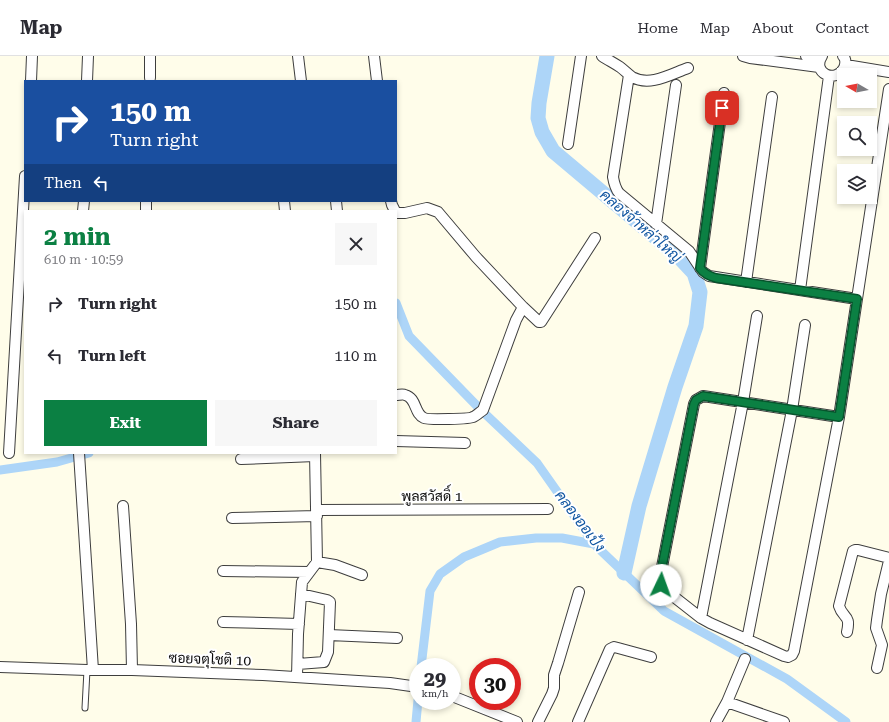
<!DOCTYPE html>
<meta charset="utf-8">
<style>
:root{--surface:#fff;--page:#f7f7f7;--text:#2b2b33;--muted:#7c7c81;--line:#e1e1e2;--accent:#0b8043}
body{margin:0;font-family:"Roboto Serif",Sarabun,serif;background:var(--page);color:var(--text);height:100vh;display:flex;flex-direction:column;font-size:15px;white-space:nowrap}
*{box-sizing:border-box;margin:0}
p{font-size:13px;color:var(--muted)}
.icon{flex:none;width:22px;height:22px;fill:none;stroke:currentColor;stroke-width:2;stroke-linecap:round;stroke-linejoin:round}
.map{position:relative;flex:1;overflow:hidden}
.panel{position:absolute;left:24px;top:154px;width:373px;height:244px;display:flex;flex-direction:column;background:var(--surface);border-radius:0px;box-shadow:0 2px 6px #0003}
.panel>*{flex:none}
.banner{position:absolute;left:24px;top:24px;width:373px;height:122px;border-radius:0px;box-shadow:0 2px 6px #0003;background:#1a4fa0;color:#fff;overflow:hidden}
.needle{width:26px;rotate:279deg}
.tools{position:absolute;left:837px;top:12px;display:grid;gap:8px}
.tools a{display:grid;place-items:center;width:40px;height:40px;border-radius:0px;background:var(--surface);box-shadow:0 2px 6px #0003;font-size:20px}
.speed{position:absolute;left:409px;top:602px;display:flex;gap:8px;font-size:20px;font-weight:700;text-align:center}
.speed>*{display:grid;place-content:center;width:52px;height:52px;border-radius:50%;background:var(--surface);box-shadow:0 2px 6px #0003;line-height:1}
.speed small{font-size:10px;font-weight:400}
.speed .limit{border:6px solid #d22;background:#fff;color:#111}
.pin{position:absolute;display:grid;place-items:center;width:34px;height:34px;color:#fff;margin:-17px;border-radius:8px;box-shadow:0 2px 6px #0006}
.me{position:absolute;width:44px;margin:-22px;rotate:3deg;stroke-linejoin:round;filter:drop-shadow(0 0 3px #0008)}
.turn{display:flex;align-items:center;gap:14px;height:84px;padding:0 20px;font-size:18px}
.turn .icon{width:52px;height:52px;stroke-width:2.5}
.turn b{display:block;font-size:28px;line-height:34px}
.then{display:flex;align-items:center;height:38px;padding:0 20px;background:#0003;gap:8px;font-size:15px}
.round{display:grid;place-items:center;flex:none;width:42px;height:42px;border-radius:0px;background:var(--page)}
.summary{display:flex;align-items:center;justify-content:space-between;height:68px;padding:0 20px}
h1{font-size:24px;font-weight:700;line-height:30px;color:var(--accent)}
.action{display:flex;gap:8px;margin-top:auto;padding:8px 20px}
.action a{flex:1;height:46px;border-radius:0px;background:var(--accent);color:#fff;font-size:16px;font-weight:700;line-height:46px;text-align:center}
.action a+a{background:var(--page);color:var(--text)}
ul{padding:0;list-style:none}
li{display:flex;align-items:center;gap:12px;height:52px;padding:0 20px}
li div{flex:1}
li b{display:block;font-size:15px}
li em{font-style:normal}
header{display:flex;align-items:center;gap:24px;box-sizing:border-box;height:56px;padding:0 20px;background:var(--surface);border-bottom:1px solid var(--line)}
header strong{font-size:19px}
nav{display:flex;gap:22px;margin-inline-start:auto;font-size:14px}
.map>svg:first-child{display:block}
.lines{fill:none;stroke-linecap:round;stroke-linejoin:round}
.canal{stroke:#add5f8;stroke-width:9}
.river{stroke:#add5f8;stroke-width:15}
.service-casing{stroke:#3e3e3e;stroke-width:7}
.minor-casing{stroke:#3e3e3e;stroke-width:12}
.service{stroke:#fff;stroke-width:5}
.minor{stroke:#fff;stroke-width:10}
.route-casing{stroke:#07532c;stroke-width:10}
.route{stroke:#0b8043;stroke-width:7}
.labels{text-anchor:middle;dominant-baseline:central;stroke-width:4;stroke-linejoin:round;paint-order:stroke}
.street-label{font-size:14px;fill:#0b0b0b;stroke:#fff}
.water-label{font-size:15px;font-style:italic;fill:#1156a1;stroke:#fff}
</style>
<header>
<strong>Map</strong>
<nav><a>Home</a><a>Map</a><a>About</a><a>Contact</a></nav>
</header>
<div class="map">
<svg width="889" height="666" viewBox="0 0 889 666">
<rect width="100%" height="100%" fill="#fffdea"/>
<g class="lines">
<path class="canal" d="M396,247L409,280L480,353L537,407L594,488L664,555L787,623L846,666
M0,414L57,406L89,397
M421,611L430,535L440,518L464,501L500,486L536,482H562L594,488
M416,666L418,644"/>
<path class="river" d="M547,0L539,47L538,62L542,76L553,95L679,201L694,217L700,236L696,270L675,331L639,450L624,517"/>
<defs>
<path id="service" d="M85,652L87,614"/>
<path id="minor" d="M298,0L301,25
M374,0L377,25
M602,0C608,4 614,7 620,11C624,14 628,18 632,21C650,31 671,18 688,12
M743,0L750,2L819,11
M806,0L820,2
M822,0C811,17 836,28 844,12C846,7 846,3 843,0
M846,9L889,16
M629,19L613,121C614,127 615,132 619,137L689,195L703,216L709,220L857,243
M150,22V0
M31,25L32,0
M87,25L88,0
M568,88L581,0
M284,145L285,155
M336,145L337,155
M391,145L392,149L395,155
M83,155L84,145
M146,155V145
M396,156L398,157H405L427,152L438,156L476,201L523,251L516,264L483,354C480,356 476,360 473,361C470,363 428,364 424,362C414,358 417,342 405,339C403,338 399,339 396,339
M656,168L676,29
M700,212L724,37
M746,226L772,41
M800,234L829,20
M523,251L539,266H541L595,182
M839,361L703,340L696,344L694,348L660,521C660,526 661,529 664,533L701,562L710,567L784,600L788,601L792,599L794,595L839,361L889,33
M396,385L465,387
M9,397L25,120
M79,397L93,614
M241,403L315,400
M123,450L131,568L132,614
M317,454L548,453
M232,462L317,460
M317,506L335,509L362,519
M223,515L309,516
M701,562L743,346L757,260
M223,566L299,568
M847,576C851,558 843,563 839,550L853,495L855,494H858L889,502
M329,579L397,582
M747,584L792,354L805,269
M298,608L324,606L328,596L330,546L327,544L301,538
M0,611L87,614H132L263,619L390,627L418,631
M877,612L882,589L876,572L877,564L881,538L889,505
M297,621L298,578L302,526L317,506L315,397
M452,640L517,666
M727,646L745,603
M538,666L552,638L554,632V619L558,607L579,536
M578,666L610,593L614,591L618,592L651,601
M716,666L727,646L784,666"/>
</defs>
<use href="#service" class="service-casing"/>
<use href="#minor" class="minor-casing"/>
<use href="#service" class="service"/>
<use href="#minor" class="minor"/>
</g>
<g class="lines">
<defs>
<path id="route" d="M661,529L660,525V521L694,348L696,344L703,340L839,361L857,243L716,222C709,220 704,218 700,212L722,52"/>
</defs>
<use href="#route" class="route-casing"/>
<use href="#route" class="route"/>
</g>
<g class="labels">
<g class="street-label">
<text x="432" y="440">พูลสวัสดิ์ 1</text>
<text transform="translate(210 603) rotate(2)">ซอยจตุโชติ 10</text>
</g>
<g class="water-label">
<text transform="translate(641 170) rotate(41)">คลองจ้าหล่าใหญ่</text>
<text transform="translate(580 465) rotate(53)">คลองออเป้ง</text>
</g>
</g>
</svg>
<div class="tools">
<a><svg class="needle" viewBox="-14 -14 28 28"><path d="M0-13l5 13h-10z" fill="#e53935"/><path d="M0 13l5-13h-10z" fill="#7c7c81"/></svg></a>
<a><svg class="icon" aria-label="search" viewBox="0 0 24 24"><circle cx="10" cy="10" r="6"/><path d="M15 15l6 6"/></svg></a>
<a><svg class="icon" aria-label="layers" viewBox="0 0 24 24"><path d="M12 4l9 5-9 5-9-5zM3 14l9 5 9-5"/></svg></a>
</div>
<div class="speed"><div>29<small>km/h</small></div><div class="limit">30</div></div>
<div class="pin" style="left:722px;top:52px;background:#d93025"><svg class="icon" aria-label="arrive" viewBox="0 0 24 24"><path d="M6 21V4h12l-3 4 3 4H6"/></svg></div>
<svg class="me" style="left:661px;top:529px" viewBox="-20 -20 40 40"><circle r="19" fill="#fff"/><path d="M0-13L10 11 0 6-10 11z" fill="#0b8043"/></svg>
<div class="banner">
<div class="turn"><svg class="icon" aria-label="right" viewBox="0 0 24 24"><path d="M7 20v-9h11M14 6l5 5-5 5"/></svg><div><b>150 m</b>Turn right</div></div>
<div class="then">Then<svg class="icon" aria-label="left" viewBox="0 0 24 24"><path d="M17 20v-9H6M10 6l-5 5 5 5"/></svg></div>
</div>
<section class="panel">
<div class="summary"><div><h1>2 min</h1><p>610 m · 10:59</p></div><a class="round"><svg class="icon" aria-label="close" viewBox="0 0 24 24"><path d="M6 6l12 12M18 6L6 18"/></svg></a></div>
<ul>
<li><svg class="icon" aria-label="right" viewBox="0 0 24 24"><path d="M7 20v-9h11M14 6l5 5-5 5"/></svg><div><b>Turn right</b></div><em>150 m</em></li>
<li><svg class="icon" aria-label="left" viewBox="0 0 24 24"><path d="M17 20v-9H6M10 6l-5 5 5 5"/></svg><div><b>Turn left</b></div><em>110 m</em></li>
</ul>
<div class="action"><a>Exit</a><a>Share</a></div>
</section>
</div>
